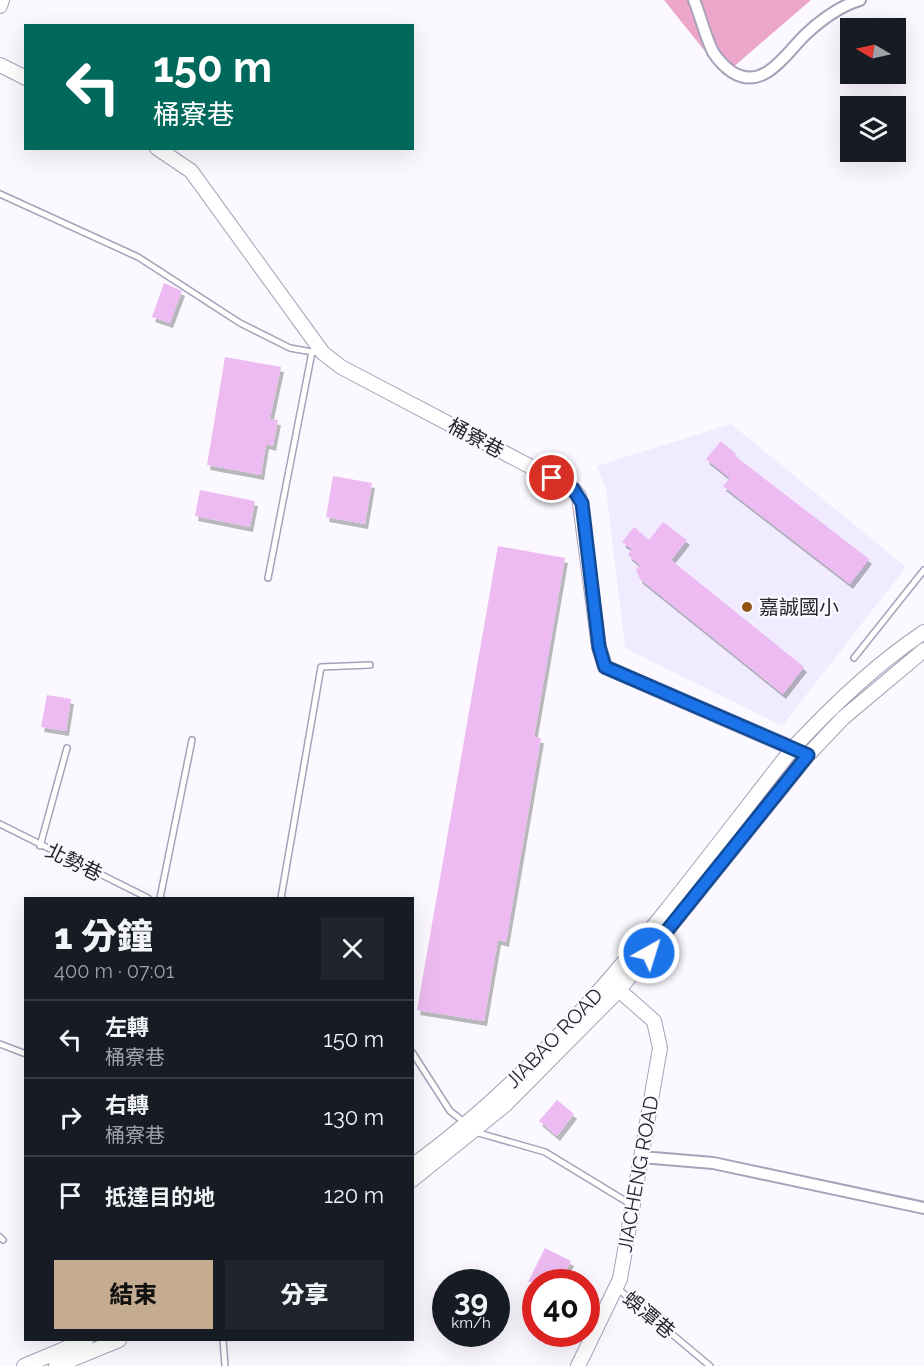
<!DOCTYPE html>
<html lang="zh-TW">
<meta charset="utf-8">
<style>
:root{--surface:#171b24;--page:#20242c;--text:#f1f3f6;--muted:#9ea1a6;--line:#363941;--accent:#c5ab90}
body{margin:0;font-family:Raleway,"Noto Sans TC",sans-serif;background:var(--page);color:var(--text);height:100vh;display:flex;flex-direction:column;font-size:22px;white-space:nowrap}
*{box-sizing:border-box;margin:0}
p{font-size:20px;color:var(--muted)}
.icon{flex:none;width:33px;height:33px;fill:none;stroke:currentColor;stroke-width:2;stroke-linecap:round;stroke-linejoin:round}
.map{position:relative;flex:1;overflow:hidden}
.side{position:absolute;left:24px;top:897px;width:390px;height:444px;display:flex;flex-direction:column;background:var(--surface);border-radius:0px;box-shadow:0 6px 24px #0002}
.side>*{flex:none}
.guide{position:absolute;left:24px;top:24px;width:390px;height:126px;border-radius:0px;box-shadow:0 6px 24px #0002;background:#00695c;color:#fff;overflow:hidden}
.needle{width:39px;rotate:279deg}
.buttons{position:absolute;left:840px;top:18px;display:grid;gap:12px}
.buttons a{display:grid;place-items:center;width:66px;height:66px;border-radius:0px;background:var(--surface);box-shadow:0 6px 24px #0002;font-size:30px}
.speed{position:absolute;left:432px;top:1269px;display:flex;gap:12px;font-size:30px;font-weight:700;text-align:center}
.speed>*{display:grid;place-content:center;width:78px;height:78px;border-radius:50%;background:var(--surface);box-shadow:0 6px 24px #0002;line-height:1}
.speed small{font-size:15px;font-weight:400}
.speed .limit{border:9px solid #d22;background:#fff;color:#111}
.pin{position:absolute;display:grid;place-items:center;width:51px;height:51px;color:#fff;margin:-26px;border:3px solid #fff;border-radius:50%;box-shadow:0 2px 6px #0007}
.me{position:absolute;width:66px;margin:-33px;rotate:39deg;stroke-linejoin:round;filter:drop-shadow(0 0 4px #0008)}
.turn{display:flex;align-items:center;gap:21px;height:126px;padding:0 30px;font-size:27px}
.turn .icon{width:78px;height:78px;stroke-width:2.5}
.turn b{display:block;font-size:42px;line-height:51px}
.round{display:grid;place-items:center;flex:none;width:63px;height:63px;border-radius:0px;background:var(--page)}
.head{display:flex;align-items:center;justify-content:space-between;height:102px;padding:0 30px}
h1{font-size:36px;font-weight:800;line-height:45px}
.primary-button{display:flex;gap:12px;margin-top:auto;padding:12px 30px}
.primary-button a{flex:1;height:69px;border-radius:0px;background:var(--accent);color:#111;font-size:24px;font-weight:800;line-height:69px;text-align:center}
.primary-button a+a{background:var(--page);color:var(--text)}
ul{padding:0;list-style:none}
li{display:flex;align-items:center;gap:18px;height:78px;padding:0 30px;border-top:2px solid var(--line)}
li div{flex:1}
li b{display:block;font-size:22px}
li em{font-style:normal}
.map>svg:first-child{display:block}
.built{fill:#f0ebff}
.forest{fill:#eba6c9}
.building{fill:#edbbf2;filter:url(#shadow)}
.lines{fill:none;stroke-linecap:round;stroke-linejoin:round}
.service-casing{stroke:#a8a1ba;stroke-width:8}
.minor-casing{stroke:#a8a1ba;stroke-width:14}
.tertiary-casing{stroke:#a8a1ba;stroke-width:16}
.service{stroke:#fff;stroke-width:5}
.minor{stroke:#fff;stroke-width:10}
.tertiary{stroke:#fff;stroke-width:14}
.route-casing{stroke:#114b97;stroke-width:15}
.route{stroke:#1a73e8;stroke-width:10}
.poi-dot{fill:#905413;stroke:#fbf9ff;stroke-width:2}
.labels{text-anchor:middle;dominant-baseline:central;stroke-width:4.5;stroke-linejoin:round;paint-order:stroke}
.street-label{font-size:20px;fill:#28262f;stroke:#fbf9ff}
.poi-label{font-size:20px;fill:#28262f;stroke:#fbf9ff;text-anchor:start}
</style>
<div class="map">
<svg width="924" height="1366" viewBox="0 0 924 1366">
<defs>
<filter id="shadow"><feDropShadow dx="3" dy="5" stdDeviation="0" flood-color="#0004"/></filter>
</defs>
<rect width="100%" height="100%" fill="#fbf9ff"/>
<path class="built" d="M731,424L906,567L782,726L625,648L606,488L597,466Z"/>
<path class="forest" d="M664,0H811L724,75Z"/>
<path class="building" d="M164,283L182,291L170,323L152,317Z
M225,357L281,367L270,419L278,420L273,446L266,444L261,475L207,465Z
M721,441L736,454L735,456L869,559L850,584L723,486L730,478L706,459Z
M333,476L372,483L365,524L326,517Z
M200,490L255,501L250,527L195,516Z
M663,522L687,540L671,560L804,667L783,694L640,579L636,570L640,565L628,555L632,549L622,542L634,527L649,540Z
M498,546L565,558L534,737L541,738L506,942L498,940L484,1021L417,1010Z
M47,695L71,699L66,731L41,727Z
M557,1100L574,1114L557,1136L539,1121Z
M545,1248L571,1261L561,1282H528Z"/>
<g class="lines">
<defs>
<path id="service" d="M0,194L138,257L240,323L290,348L318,353
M268,578L312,352
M854,658L924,570
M0,824L148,898
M40,846L67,748
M160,898L192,740
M281,898L321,667L370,665
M0,1044L26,1054
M412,1052L450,1111L464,1122
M475,1132L545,1152L632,1205
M0,1237L3,1240
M617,1288L710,1366
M223,1340L225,1366"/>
<path id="minor" d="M694,0C701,17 705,36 713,52C718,60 725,67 732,72C764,92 786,53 806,34C821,20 840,6 860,0
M641,1157L713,1163L924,1208"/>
<path id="tertiary" d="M0,6L2,0
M0,65L26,78
M157,148L191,171L323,353L341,367L573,489L579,496L599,647L605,667L808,755
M412,1166C566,1055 677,895 793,748C832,706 876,664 924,632
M412,1180L505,1105L619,990L808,755L843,718L924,650
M24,1366L86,1340
M56,1366L119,1340
M578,1366L620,1279L660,1048L654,1021L612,984"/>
</defs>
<use href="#service" class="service-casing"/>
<use href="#minor" class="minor-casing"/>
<use href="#tertiary" class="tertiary-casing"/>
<use href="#service" class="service"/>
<use href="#minor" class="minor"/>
<use href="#tertiary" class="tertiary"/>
</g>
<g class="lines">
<defs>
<path id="route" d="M552,478L573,489L582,503L599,647L605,667L808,755L649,953"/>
</defs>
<use href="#route" class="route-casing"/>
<use href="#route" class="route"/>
</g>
<circle class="poi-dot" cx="747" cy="607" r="6"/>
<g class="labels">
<g class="street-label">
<text transform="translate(476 438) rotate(28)">桶寮巷</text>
<text transform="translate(74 862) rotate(26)">北勢巷</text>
<text transform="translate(554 1038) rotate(-46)">JIABAO ROAD</text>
<text transform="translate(638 1174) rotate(-80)">JIACHENG ROAD</text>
<text transform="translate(649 1315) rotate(40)">蜈潭巷</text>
</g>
<g class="poi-label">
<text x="759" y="607">嘉誠國小</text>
</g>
</g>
</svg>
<div class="buttons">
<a><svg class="needle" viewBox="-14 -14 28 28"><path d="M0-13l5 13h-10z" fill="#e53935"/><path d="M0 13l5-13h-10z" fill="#9ea1a6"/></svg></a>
<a><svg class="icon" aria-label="layers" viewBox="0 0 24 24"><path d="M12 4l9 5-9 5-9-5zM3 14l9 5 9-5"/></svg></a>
</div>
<div class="speed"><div>39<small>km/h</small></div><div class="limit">40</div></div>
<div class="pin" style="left:552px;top:478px;background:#d93025"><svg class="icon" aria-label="arrive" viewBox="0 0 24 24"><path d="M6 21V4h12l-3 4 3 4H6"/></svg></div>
<svg class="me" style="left:649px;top:953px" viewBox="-20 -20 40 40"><circle r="17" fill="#1a73e8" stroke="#fff" stroke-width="3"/><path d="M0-11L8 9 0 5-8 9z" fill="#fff"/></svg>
<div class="guide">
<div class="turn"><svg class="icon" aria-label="left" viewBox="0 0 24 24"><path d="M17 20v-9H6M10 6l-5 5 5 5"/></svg><div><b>150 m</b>桶寮巷</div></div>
</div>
<section class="side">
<div class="head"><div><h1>1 分鐘</h1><p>400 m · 07:01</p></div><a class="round"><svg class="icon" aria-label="close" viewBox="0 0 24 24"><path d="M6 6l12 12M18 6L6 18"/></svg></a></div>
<ul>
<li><svg class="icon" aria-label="left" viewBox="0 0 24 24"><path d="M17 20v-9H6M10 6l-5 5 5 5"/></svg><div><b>左轉</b><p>桶寮巷</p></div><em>150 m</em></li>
<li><svg class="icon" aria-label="right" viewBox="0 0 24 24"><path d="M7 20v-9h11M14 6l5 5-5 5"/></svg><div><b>右轉</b><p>桶寮巷</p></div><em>130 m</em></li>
<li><svg class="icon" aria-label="arrive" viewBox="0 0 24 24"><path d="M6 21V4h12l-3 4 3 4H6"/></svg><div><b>抵達目的地</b></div><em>120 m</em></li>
</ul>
<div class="primary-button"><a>結束</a><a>分享</a></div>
</section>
</div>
